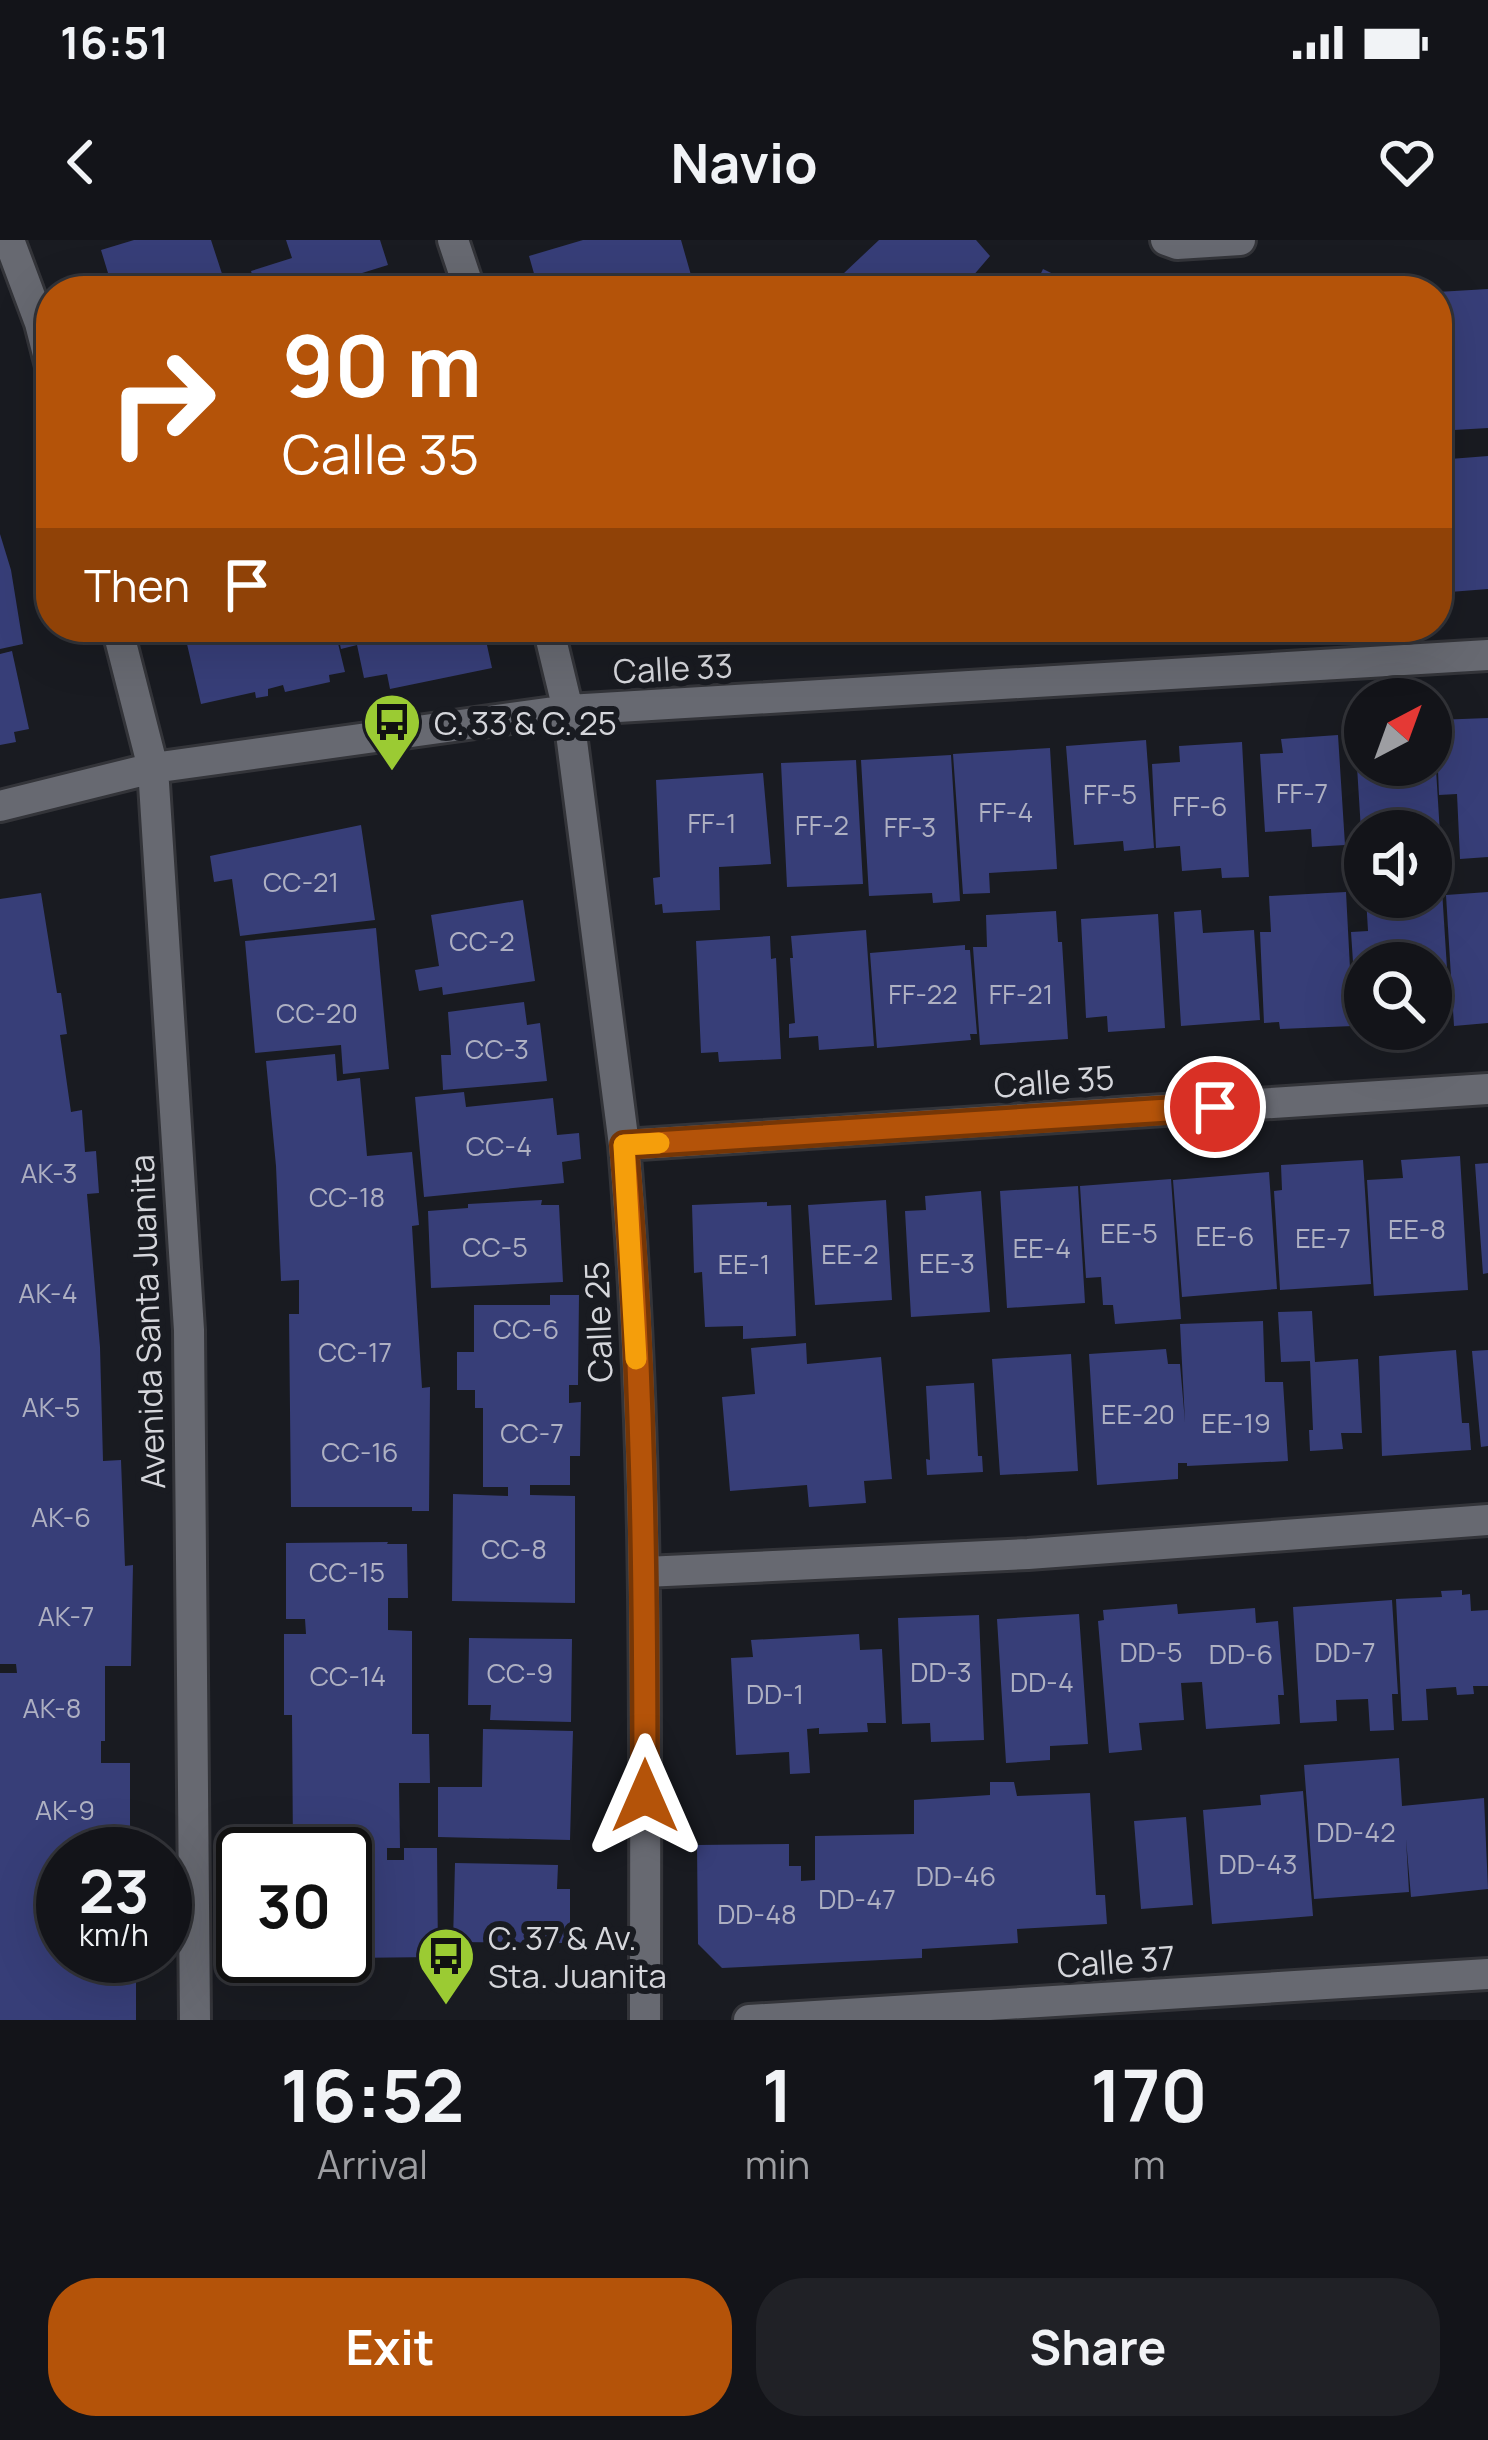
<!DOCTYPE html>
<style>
:root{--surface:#131419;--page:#202126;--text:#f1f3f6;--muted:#9d9ea2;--line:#323338;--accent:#b45309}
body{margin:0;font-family:Manrope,sans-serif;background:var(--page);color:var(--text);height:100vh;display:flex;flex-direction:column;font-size:45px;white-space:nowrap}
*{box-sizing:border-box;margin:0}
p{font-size:39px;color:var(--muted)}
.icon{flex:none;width:66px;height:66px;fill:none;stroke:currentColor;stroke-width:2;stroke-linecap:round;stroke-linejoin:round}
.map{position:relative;height:1780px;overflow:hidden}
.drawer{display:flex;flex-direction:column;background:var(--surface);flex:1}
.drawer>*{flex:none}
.banner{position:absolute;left:36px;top:36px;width:1416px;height:366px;border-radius:48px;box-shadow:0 12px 48px #0002,0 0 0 3px var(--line);background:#b45309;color:#fff;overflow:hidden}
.needle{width:78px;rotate:41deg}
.buttons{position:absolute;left:1344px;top:438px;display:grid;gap:24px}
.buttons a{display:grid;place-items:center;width:108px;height:108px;border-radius:50%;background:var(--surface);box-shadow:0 12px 48px #0002,0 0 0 3px var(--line);font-size:60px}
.speed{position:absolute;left:36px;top:1587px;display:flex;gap:24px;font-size:60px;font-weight:700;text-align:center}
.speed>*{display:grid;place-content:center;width:156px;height:156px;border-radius:50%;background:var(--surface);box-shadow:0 12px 48px #0002,0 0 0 3px var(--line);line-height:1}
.speed small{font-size:30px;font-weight:400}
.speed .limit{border:6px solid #111;border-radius:18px;background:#fff;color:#111}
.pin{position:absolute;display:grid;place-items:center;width:102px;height:102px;color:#fff;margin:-51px;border:6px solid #fff;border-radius:50%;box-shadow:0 3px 12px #0007}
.me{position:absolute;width:132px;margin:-66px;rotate:0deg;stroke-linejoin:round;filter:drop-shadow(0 0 9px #0008)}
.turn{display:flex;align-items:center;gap:42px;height:252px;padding:0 48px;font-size:54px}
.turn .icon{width:156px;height:156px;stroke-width:2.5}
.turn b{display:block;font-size:84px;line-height:102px}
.then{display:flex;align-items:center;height:114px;padding:0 48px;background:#0003;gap:24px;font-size:45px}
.eta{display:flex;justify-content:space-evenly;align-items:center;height:204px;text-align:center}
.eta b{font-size:72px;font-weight:700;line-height:84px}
.action{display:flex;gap:24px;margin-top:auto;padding:24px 48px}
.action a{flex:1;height:138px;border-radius:48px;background:var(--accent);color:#fff;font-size:48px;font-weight:700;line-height:138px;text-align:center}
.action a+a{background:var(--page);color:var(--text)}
.status{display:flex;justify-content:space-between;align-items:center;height:84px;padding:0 60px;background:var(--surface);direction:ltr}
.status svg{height:33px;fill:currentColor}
header{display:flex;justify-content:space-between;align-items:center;height:156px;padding:0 48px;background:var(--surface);font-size:54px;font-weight:700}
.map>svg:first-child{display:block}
.building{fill:#373e78}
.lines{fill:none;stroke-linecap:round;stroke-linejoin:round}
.minor-casing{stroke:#333439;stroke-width:36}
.minor{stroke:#676971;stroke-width:30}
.route-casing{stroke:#753606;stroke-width:30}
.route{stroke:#b45309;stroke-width:21}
.slow{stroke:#f59e0b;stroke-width:21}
.labels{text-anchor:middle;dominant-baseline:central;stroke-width:12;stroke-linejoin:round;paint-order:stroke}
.number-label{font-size:27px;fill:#aeb0c2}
.street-label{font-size:33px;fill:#d5d6db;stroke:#191b21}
.poi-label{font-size:33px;fill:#d5d6db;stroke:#191b21;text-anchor:start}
</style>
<div class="status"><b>16:51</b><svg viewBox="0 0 49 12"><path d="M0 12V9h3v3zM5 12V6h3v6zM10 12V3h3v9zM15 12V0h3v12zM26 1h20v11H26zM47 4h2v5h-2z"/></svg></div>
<header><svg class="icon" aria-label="back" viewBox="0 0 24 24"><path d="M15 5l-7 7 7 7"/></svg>Navio<svg class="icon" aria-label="heart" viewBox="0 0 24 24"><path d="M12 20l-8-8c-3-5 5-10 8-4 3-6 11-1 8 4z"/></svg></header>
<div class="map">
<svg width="1488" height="1780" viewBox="0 0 1488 1780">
<rect width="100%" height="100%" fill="#191b21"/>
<path class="building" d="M134,0H211L226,46L209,51H99L94,37L108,33L101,10Z
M286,0H380L388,25L304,51H257L251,31L292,18Z
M583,0H681L693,42L675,51H539L529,16Z
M879,0H976L990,16L960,51H825Z
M1043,29L1088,51H1010L1015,40L1034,48Z
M396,37L400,51H375L373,44Z
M1488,49V188L1437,191V52Z
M1488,216V349L1437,353V220Z
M0,294L11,330L23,404L0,409Z
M183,387H334L345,432L329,435L330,442L285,452L283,445L268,449V456L256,458L255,452L201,464Z
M336,387H483L492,428L390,449L387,434L364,438L357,405L341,409Z
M12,411L29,489L14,492L16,502L0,505V414Z
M1488,478V617L1460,619L1457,554L1439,555L1436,480Z
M1365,493V525H1431V513H1435L1441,610H1431V591H1361L1355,494Z
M1338,495L1345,605L1312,607L1311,589L1265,592L1260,514L1283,513L1281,499Z
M1146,500L1154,608L1124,611L1123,601L1074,605L1066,506Z
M1242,502L1249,637L1222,638L1221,628L1182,631L1180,606L1156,608L1152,524L1180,522L1179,506Z
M1050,508L1057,629L989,633L990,653L963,654L953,514Z
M951,515L960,661L933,663L932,653L869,656L861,520Z
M856,520L863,644L787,647L781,523Z
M763,533L771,624L719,627L720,670L663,673L662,664L655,665L653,638L660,637L656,540Z
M361,585L375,680L240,696L232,639L214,642L210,616Z
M1441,634L1450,776L1431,777V723H1365V781L1357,782L1351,692L1368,691L1366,657H1431V635Z
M1346,652L1353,786L1280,789L1279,782L1264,783L1260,692H1271L1269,656Z
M1488,652V783L1454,786L1446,655Z
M41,653L57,753H61L67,794L60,795L71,872L82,870L85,912L96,911L99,953L87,954L100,1107L103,1221L121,1220L125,1326L133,1325L131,1426H105V1501H101V1523H130V1614H63V1716H136V1780H0V1433H17L16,1424H0V659Z
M523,660L535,741L443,755L442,747L419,751L415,730L439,726L431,675Z
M1201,670L1203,693L1254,690L1260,780L1181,786L1174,672Z
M1056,671L1058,702H1062L1068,799L980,805L973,707H987L986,675Z
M1158,674L1165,788L1108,792L1107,776L1086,778L1081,679Z
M376,688L389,829L343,834L341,805L255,813L245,701Z
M866,690L874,806L819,810L818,796L789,798V784L795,783L790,718H793L791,696Z
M770,696L771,719L776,718L781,819L719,822L718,812L701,813L696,701Z
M965,705V710H970L977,794H970L971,800L877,808L870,713Z
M524,762L527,785L540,783L547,841L443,850L441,815H451L448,772Z
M335,814L337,841L360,838L367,916L412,912L419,985L412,986L422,1148L430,1147L429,1271H412V1267H291L289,1074H299V1040L281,1041L276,926L266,821Z
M464,852L466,867L553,858L557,895L579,893L581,919L562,922L564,943L424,957L415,857Z
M1460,916L1468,1050L1374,1056L1367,940L1403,938L1401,920Z
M1363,920L1371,1044L1280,1050L1274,951L1282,950L1281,925Z
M1488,923V1033L1483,1034L1475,924Z
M1269,932L1277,1049L1182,1057L1173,940Z
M1171,939L1181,1079L1115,1084L1113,1065H1103L1101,1037L1086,1038L1080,946Z
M1078,946L1085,1063L1007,1068L1000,951Z
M981,951L990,1072L911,1077L905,971L926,970L925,956Z
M542,960L541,965H559L563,1042L431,1048L428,971L468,968V964Z
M886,960L892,1060L815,1065L808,965Z
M767,962V966L791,965L796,1096L743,1099V1086L705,1087L702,1032L694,1033L692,965Z
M550,1055H579L578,1145H569V1163L581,1162L580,1216H570V1245H530V1255L575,1256V1363L452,1361L453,1254L508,1256V1247H483V1168H475V1150H457V1112H474V1065H550Z
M1312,1071L1315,1122L1358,1119L1362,1193H1341L1343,1209L1310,1211L1309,1190H1313L1310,1121L1281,1122L1278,1072Z
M1263,1081L1265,1142H1283L1288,1221L1187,1226V1223H1178V1239L1097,1245L1089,1114L1166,1109L1168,1124H1180L1185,1182L1180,1084Z
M806,1103L807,1124L881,1117L892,1239L864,1241L866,1263L809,1267L807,1245L730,1251L722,1157L755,1154L751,1108Z
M1456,1110L1462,1183H1469L1471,1210L1382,1216L1379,1116Z
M1488,1110V1206L1481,1207L1472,1111Z
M1071,1114L1078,1231L1000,1235L992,1119Z
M974,1143L978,1216H982L983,1232L927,1235L926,1219L930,1220L926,1146Z
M388,1302L387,1304H407L408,1358H388V1390L412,1391V1494H429L430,1543H399L400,1608H387V1620H404V1608H437L438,1717L345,1718V1614H293L292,1475H284V1394H306L305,1379H286V1303Z
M1462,1350V1355L1470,1354L1471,1371L1488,1370V1446H1473L1474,1454L1457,1455L1456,1447L1426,1449L1428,1480L1402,1481L1396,1359L1442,1357L1441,1351Z
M1392,1360L1398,1454H1392L1394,1490L1370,1491L1368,1459L1336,1460L1337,1481L1300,1483L1293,1367Z
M1177,1364L1178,1374L1255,1368L1256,1383L1278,1381L1284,1455H1278L1280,1484L1206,1489L1202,1442L1181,1443L1184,1480L1139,1483L1142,1510L1109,1513L1098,1381L1104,1380L1103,1370Z
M1079,1374L1088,1504L1050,1506V1520L1006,1523L997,1379Z
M979,1375L984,1500L931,1502L930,1483L902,1484L898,1378Z
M859,1394L860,1410L882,1409L886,1483H867L868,1492L819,1494V1488L807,1489L810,1533L790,1534L789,1512L736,1515L731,1418L753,1417L751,1400Z
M469,1398L572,1399L571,1482L490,1480L491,1465H468Z
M483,1489L573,1491L570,1600L438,1597V1547H482Z
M1399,1518L1402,1566L1484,1558L1488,1649L1411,1657L1406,1599L1409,1652L1314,1659L1304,1525Z
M990,1542H1014L1017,1556L1090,1553L1096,1655H1105L1107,1684L1017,1689L1018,1703L922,1709V1718L722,1728L698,1704L697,1605L789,1604V1626H801V1641L815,1640V1596L914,1594V1560L990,1555Z
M1303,1551L1313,1676L1212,1684L1203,1570L1261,1565L1260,1555Z
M1186,1577L1193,1665L1141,1669L1134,1581Z
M455,1623L558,1625L557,1649H570V1703L453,1702Z"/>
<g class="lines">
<defs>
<path id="minor" d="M9,0L40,83L51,126
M453,0L470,51
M1166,0L1177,4L1240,0
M117,387L153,528L189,1090L195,1780
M548,387L568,470L624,905C649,1196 645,1488 645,1780
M0,566L153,528L568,470L1488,415
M624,905L1488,849
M645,1332L1028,1314L1488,1280
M749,1780L1488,1734"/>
</defs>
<use href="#minor" class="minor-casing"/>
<use href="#minor" class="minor"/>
</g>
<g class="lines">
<defs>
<path id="route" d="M645,1556C645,1339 643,1121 624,905L1215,867"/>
</defs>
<use href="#route" class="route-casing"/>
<use href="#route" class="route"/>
<path class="slow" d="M636,1119L624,905L659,903"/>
</g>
<defs>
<symbol id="bus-pin" viewBox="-11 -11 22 30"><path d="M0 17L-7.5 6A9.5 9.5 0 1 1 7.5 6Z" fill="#9bcb33" stroke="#191b21"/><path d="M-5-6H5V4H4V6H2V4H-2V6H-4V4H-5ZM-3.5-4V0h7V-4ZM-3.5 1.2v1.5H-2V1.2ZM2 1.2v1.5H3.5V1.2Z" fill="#111"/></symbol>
</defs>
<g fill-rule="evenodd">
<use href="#bus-pin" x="359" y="449" width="66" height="90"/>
<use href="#bus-pin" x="413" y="1683" width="66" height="90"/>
</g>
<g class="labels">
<g class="number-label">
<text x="1302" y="552">FF-7</text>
<text x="1110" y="553">FF-5</text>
<text x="1200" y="565">FF-6</text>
<text x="1006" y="571">FF-4</text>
<text x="712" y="582">FF-1</text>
<text x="822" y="584">FF-2</text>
<text x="910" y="586">FF-3</text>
<text x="301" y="641">CC-21</text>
<text x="482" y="700">CC-2</text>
<text x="923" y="753">FF-22</text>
<text x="1021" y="753">FF-21</text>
<text x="317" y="772">CC-20</text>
<text x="497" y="808">CC-3</text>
<text x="499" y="905">CC-4</text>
<text x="49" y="932">AK-3</text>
<text x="347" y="956">CC-18</text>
<text x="1417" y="988">EE-8</text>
<text x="1129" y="992">EE-5</text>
<text x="1225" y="995">EE-6</text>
<text x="1323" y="997">EE-7</text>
<text x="495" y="1006">CC-5</text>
<text x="1042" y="1007">EE-4</text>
<text x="850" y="1013">EE-2</text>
<text x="947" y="1022">EE-3</text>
<text x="744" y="1023">EE-1</text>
<text x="48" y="1052">AK-4</text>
<text x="526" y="1088">CC-6</text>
<text x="355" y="1111">CC-17</text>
<text x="51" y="1166">AK-5</text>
<text x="1138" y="1173">EE-20</text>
<text x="1236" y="1182">EE-19</text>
<text x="532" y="1192">CC-7</text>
<text x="360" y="1211">CC-16</text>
<text x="61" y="1276">AK-6</text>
<text x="514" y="1308">CC-8</text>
<text x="347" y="1331">CC-15</text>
<text x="66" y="1375">AK-7</text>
<text x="1151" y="1411">DD-5</text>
<text x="1345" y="1411">DD-7</text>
<text x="1241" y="1413">DD-6</text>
<text x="941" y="1431">DD-3</text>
<text x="520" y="1432">CC-9</text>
<text x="348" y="1435">CC-14</text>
<text x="1042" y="1441">DD-4</text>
<text x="775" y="1453">DD-1</text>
<text x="52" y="1467">AK-8</text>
<text x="65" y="1569">AK-9</text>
<text x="1356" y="1591">DD-42</text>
<text x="1258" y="1623">DD-43</text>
<text x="956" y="1635">DD-46</text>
<text x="857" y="1658">DD-47</text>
<text x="757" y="1673">DD-48</text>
</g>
<g class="street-label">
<text transform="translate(673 428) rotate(-3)">Calle 33</text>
<text transform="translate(1054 841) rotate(-4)">Calle 35</text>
<text transform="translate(147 1082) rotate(-92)">Avenida Santa Juanita</text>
<text transform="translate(598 1082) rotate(-92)">Calle 25</text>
<text transform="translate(1116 1721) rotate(-4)">Calle 37</text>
</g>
<g class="poi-label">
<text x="434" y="482">C. 33 &amp; C. 25</text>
<text x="488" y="1697">C. 37 &amp; Av.<tspan x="488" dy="38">Sta. Juanita</tspan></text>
</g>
</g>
</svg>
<div class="buttons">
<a><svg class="needle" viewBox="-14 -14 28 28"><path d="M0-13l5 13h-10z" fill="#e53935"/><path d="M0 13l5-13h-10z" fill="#9d9ea2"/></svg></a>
<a><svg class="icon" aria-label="sound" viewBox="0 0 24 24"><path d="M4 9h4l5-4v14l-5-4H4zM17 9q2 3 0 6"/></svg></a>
<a><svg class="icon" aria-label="search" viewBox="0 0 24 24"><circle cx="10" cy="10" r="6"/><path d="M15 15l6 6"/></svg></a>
</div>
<div class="speed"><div>23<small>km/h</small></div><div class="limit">30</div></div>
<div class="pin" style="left:1215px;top:867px;background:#d93025"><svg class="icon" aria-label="arrive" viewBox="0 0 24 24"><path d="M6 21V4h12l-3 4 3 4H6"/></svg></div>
<svg class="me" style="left:645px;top:1556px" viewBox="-20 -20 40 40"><path d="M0-17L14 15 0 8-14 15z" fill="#b45309" stroke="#fff" stroke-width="4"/></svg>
<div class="banner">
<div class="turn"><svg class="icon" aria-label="right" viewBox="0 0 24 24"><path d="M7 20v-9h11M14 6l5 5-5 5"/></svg><div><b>90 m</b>Calle 35</div></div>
<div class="then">Then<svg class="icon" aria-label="arrive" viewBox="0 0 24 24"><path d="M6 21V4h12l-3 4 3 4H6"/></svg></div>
</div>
</div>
<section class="drawer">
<div class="eta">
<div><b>16:52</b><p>Arrival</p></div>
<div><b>1</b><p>min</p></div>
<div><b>170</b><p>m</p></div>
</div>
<div class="action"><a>Exit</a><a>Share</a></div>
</section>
